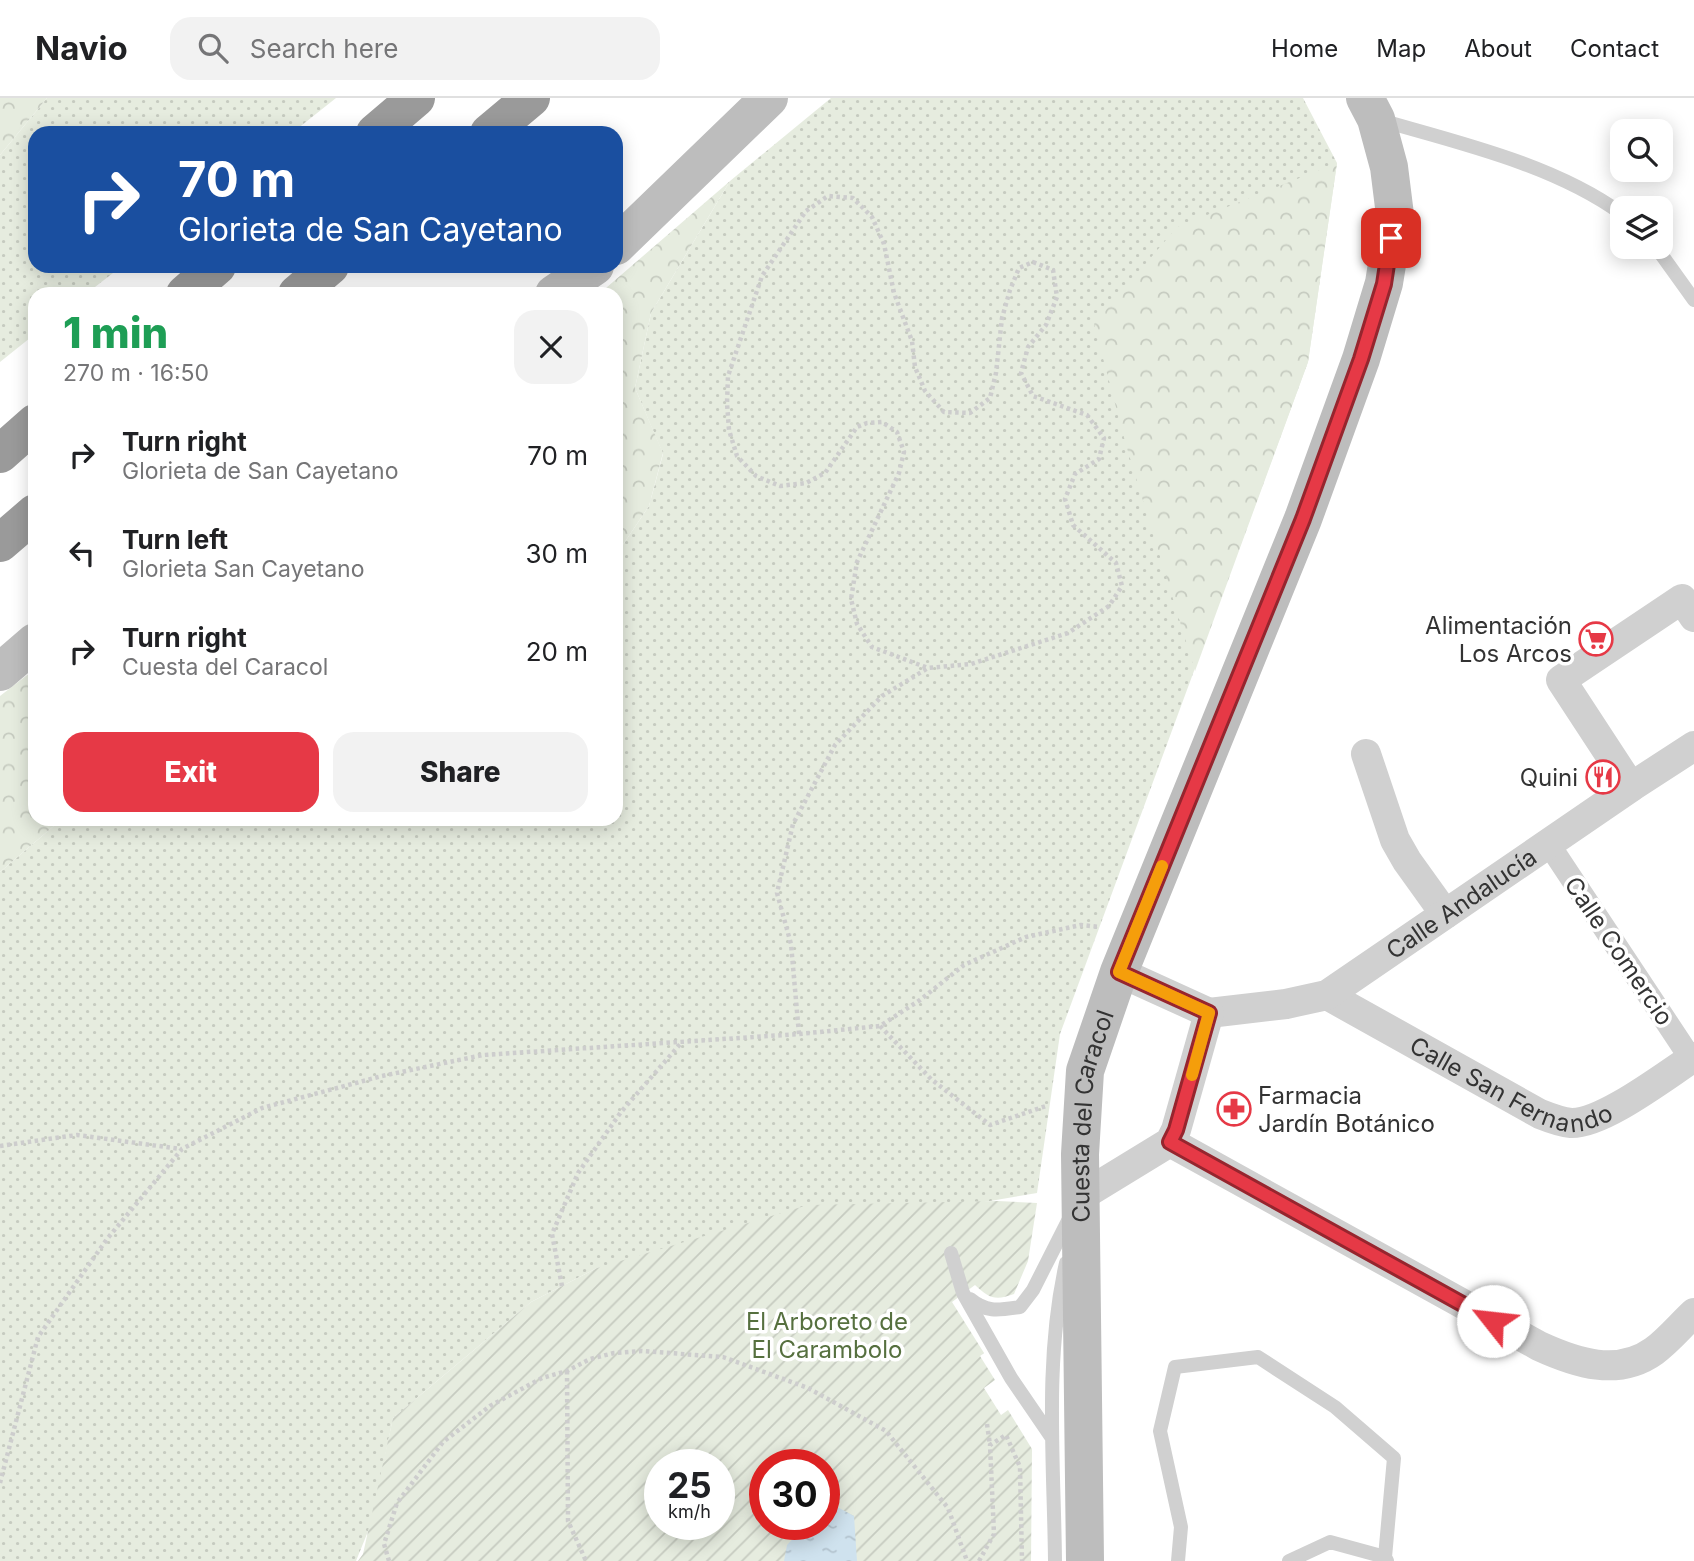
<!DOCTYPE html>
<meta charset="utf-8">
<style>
:root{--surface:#fff;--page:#f2f2f2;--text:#202124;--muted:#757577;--line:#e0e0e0;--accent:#e63946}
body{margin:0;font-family:Inter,sans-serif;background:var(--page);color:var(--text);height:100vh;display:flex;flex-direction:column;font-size:26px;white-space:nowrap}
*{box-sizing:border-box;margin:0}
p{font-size:23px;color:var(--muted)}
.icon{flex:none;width:38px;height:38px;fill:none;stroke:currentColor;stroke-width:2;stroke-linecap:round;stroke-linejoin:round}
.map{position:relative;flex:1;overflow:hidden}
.side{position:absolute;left:28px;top:189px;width:595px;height:539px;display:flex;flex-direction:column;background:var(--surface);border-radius:21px;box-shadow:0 4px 18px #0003}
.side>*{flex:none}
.top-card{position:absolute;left:28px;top:28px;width:595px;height:147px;border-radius:21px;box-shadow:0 4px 18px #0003;background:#1a4fa0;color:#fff;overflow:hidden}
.fabs{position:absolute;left:1610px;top:21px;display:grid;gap:14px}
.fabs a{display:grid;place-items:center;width:63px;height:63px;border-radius:14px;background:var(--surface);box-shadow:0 4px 18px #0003;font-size:35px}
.speed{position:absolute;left:644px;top:1351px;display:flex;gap:14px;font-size:35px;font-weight:700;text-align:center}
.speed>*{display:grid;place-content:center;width:91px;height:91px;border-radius:50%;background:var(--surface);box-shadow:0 4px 18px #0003;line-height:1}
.speed small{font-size:18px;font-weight:400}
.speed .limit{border:10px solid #d22;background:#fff;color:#111}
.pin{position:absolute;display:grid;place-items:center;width:60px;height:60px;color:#fff;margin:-30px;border-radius:14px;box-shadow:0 4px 10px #0006}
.me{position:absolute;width:77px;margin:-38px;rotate:299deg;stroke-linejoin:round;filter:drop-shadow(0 0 5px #0008)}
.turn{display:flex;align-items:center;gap:24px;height:147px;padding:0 35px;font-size:32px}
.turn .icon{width:91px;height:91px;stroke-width:2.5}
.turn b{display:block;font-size:49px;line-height:60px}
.round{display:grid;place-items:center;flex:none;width:74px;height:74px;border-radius:21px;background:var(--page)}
.summary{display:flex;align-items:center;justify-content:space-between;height:119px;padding:0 35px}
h1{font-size:42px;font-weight:800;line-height:52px;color:#1e9e55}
.cta{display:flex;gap:14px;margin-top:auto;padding:14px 35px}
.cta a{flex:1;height:80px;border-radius:21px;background:var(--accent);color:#fff;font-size:28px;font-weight:800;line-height:80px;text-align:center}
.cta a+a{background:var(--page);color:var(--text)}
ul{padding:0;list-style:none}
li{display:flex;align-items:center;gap:21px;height:98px;padding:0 35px}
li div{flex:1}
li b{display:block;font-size:26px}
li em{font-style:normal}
header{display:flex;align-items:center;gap:42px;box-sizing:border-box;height:98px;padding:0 35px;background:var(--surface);border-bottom:2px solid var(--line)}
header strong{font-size:33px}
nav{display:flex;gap:38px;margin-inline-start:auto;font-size:24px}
.search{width:490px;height:63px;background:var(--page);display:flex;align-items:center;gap:18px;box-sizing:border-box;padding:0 24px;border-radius:21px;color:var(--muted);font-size:26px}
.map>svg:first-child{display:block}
.grass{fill:url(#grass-dots)}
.forest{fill:url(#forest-crowns)}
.garden{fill:url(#garden-furrows);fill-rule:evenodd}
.water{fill:url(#water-ripples)}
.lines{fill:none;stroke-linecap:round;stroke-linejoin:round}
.path{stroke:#cdcdcd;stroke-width:4.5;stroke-dasharray:3.5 3.5;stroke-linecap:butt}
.service{stroke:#d0d0d0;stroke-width:14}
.pedestrian{stroke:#d0d0d0;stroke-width:23}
.minor{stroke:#d0d0d0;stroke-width:30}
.secondary{stroke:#bdbdbd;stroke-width:38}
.motorway{stroke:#9a9a9a;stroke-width:38}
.route-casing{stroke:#96252e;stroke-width:18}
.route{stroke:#e63946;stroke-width:12}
.slow{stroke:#f59e0b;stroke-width:12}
.labels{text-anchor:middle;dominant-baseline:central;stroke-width:7;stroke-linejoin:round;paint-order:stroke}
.poi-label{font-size:24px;fill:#333;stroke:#fff;text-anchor:end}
.street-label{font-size:24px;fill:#333;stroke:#fff}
.park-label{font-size:24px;fill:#56703f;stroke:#fff}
</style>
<header>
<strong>Navio</strong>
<div class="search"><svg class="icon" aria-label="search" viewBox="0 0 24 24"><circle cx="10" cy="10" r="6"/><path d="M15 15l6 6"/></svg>Search here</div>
<nav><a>Home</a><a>Map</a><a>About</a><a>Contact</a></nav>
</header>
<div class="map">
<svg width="1694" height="1463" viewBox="0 0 1694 1463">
<defs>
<pattern id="grass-dots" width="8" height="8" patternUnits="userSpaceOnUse" patternTransform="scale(1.75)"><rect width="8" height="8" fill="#e6ecdf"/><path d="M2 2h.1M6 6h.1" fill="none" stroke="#c6cbc0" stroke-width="1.8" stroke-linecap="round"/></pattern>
<pattern id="forest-crowns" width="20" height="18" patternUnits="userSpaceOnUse" patternTransform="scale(1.75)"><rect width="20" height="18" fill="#e6ecdf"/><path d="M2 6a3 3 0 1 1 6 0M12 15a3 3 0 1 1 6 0" fill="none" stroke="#c6cbc0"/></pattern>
<pattern id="garden-furrows" width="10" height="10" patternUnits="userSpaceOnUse" patternTransform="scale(1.75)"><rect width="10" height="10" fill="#e6ecdf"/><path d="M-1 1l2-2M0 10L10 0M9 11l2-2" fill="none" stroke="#c6cbc0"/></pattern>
<pattern id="water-ripples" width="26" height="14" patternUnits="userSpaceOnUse" patternTransform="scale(1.75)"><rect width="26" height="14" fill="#cfe2ee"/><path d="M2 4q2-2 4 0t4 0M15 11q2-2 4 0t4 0" fill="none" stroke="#b2c2cd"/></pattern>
</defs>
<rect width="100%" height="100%" fill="#fff"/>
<path class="grass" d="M47,0H336L292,35H35V168H122L86,196H35V236L0,264V57Z
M831,0H1303L1337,65L1308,264L1060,936L1037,1095L597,1170L531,1204L393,1320L371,1426L356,1463H0V774L62,721H616V457L649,408L663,356L635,290L651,215L730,83Z"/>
<path class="forest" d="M0,0H47L0,57Z
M1337,65L1308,264L1195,573L1126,347L1094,226L1177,129Z
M730,83L651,215L635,290L663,355L649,408L616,457V196H599Z
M35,571V721H62L0,774V598Z"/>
<path class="garden" d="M998,1103L1037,1105L1028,1163L1014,1196C995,1203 989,1200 975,1187L952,1204L984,1255L980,1258L995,1282L984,1290L1001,1317L1008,1312L1032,1351L1031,1463H358L363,1456L393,1320L531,1204L597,1170L808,1107ZM660,1367H719V1426H660ZM765,1367H824V1426H765Z"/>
<path class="water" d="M828,1404L854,1418L857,1463H784L787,1447L807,1426H824V1408Z"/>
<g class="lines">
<path class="path" d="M880,928L931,981L990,1027L1046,1008
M799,936L791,846L777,795L793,726L835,647L882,598L928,570L971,566L1068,535L1109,508L1122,488L1116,465L1073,427L1065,401L1075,376L1099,361L1104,340L1087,317L1033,298L1021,275L1028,249L1046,227L1057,199L1053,172L1033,164L1019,170L1010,192L1002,220L996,275L990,300L970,315L944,314L925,293L915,269L912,243L894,195L884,146L872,119L853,100L828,98L806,113L762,178L728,278L727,305L729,332L737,358L756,378L780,388L806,385L825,375L857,329L867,325L882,324L897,334L904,354L899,375L857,464L851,501L857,526L872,549L928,570
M0,1048L77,1037L181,1051
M562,1188L552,1136L578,1075L621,1014L682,944
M567,1273L568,1423L586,1463
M987,1326L990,1347
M0,1385L38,1239L107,1141L182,1051L262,1010L382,978L483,957L799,936L880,928L920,902L964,867L1026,839L1081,827L1100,829
M389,1463L384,1446L397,1405L443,1344L490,1308L542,1280L567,1273L590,1261L614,1255L642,1253L723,1259L808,1290L886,1333L948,1410L967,1463
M979,1463L994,1436L990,1347L1006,1337L1020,1369L1022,1463"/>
<path class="service" d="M1380,22C1460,45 1555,67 1622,116
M1656,149L1694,202
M951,1155L963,1195L1011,1280L1052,1340
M970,1201C987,1215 999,1212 1020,1209L1033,1192L1070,1119
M1055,1463C1054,1364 1044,1263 1066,1165
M1178,1463L1181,1429L1160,1333L1175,1269L1258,1259L1335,1309L1394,1360L1385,1459L1387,1463
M1289,1463L1330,1444L1385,1459"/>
<path class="pedestrian" d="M1548,745L1691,961"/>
<g class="minor">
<path d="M1366,656L1395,742L1407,763L1445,816"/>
<path d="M1631,689L1561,582L1682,501L1694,519"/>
<path d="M1119,874L1209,915"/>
<path id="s1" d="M1327,897L1540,1016C1550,1020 1560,1024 1571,1025C1603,1026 1666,977 1694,959"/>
<path id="s2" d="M1209,915L1286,906L1327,897L1631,689L1694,648"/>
<path d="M1170,1044L1539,1248C1576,1265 1618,1279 1654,1253C1669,1242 1681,1227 1694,1215"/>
<path d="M1080,1099L1170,1044L1176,1032L1209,915"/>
</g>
<g class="secondary">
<path d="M616,148L769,0"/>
<path d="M554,196L595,168"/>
<path d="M0,574L35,544"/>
<path id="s3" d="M1085,1463L1080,1056L1085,973L1119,874L1303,421L1361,261L1384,185L1395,117L1389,69L1376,21L1365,0"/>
</g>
<path class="motorway" d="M375,35L416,0
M489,35L531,0
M185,196L217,168
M297,196L330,168
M0,356L35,325
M0,445L35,415"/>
</g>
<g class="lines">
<defs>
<path id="route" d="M1391,140L1384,186L1361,261L1303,421L1119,874L1209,915L1176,1032L1170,1044L1493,1223"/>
</defs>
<use href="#route" class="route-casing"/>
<use href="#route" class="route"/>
<path class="slow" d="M1162,768L1119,874L1209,915L1192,977"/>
</g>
<defs>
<symbol id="supermarket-ring" viewBox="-11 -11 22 22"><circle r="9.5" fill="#fff" stroke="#e63946" stroke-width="1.5"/><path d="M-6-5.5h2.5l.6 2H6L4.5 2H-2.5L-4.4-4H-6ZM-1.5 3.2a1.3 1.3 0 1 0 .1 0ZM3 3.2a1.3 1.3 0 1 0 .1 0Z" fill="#e63946"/></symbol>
<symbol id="restaurant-ring" viewBox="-11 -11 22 22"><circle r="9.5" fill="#fff" stroke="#e63946" stroke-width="1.5"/><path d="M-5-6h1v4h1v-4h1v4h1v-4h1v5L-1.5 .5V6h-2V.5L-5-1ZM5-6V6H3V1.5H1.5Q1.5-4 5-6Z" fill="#e63946"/></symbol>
<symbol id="pharmacy-ring" viewBox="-11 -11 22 22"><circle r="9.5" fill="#fff" stroke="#e63946" stroke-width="1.5"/><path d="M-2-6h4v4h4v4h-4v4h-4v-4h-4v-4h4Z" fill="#e63946"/></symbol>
</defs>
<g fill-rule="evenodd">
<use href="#supermarket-ring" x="1577" y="522" width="38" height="38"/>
<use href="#restaurant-ring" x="1584" y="660" width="38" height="38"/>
<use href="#pharmacy-ring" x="1215" y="992" width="38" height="38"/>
</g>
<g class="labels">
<g class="poi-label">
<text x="1572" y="527">Alimentación<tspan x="1572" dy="28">Los Arcos</tspan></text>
<text x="1578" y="679">Quini</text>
<text x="1258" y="997" text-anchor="start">Farmacia<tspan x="1258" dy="28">Jardín Botánico</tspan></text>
</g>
<g class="street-label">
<text stroke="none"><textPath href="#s2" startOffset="282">Calle Andalucía</textPath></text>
<text transform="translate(1619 853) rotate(56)">Calle Comercio</text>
<text stroke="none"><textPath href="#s1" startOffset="208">Calle San Fernando</textPath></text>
<text stroke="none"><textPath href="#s3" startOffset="446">Cuesta del Caracol</textPath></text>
</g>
<g class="park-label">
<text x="827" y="1223">El Arboreto de<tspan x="827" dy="28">El Carambolo</tspan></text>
</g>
</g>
</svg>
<div class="fabs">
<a><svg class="icon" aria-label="search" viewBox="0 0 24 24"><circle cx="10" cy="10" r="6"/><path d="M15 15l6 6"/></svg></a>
<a><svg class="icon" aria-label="layers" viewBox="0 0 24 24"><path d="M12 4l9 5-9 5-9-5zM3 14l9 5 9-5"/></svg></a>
</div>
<div class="speed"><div>25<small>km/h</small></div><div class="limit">30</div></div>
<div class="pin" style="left:1391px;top:140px;background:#d93025"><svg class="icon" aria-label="arrive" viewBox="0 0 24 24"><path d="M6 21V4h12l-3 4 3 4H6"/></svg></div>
<svg class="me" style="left:1493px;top:1223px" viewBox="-20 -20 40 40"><circle r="19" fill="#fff"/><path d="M0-13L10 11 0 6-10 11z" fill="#e63946"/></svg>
<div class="top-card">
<div class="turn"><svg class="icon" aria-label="right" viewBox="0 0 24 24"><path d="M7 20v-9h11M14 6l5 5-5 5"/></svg><div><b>70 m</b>Glorieta de San Cayetano</div></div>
</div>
<section class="side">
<div class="summary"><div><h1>1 min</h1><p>270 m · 16:50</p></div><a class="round"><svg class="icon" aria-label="close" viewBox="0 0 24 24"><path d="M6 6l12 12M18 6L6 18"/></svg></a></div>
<ul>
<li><svg class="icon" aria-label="right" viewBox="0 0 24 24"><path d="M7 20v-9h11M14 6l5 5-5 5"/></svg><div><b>Turn right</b><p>Glorieta de San Cayetano</p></div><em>70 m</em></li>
<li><svg class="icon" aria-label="left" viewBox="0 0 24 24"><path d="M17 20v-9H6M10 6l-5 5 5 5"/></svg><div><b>Turn left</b><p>Glorieta San Cayetano</p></div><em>30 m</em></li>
<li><svg class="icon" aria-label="right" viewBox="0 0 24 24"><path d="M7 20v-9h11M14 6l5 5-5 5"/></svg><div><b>Turn right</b><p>Cuesta del Caracol</p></div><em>20 m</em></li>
</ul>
<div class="cta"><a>Exit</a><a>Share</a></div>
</section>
</div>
